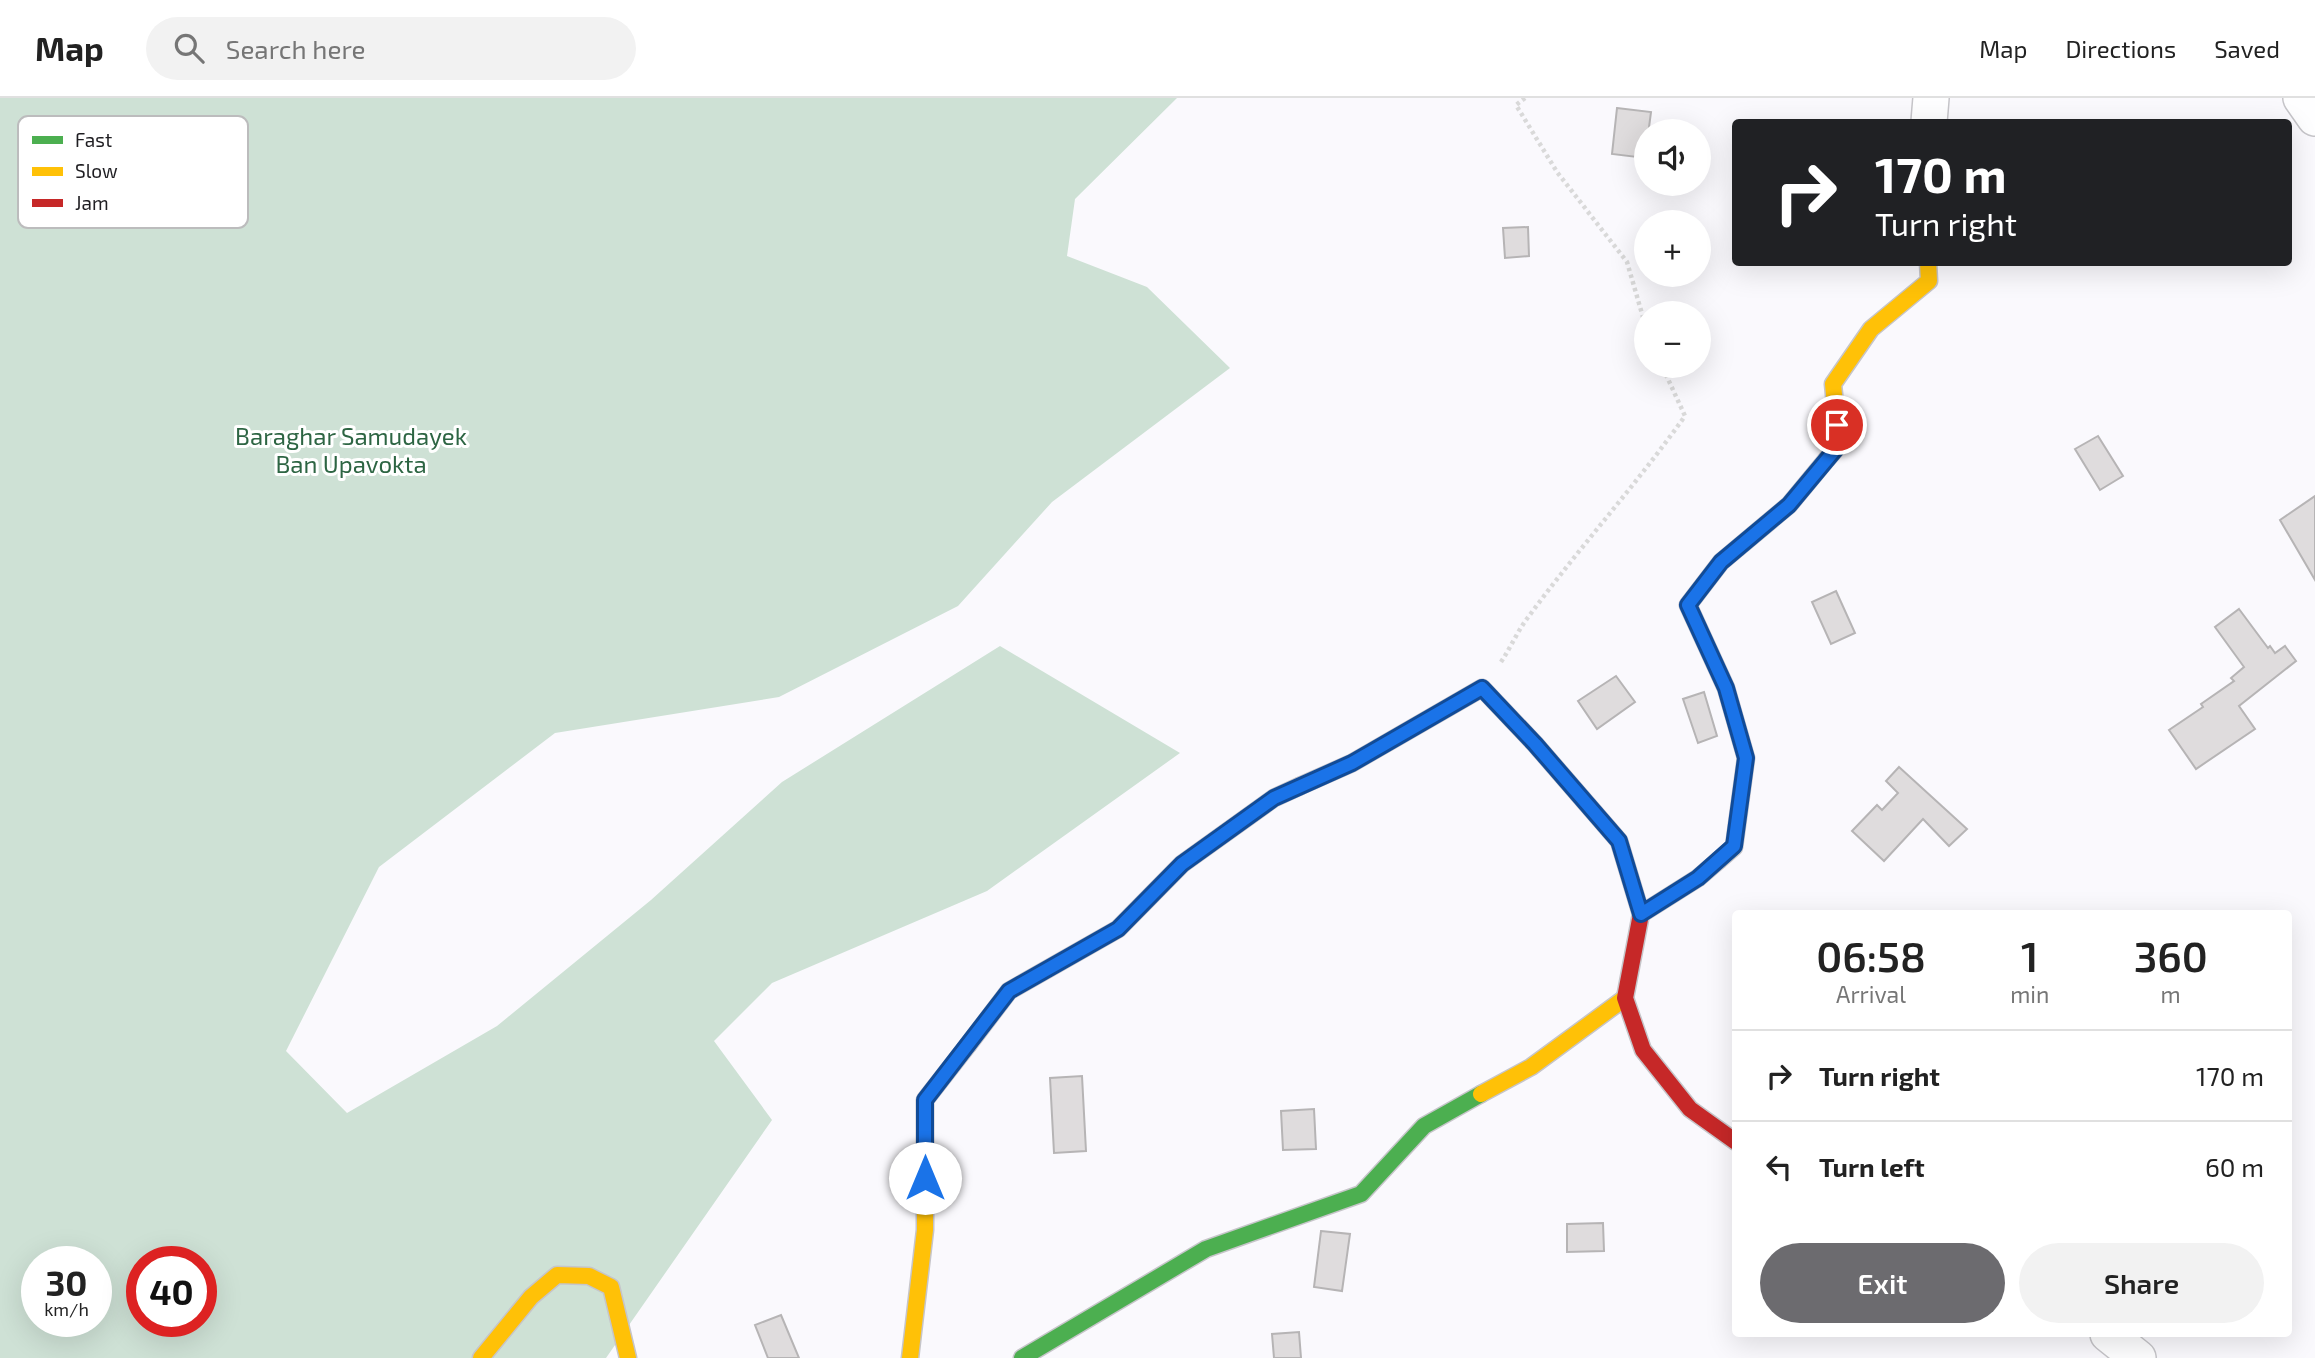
<!DOCTYPE html>
<meta charset="utf-8">
<style>
:root{--surface:#fff;--page:#f2f2f2;--text:#222;--muted:#767676;--line:#e0e0e0;--accent:#6c6b6f}
body{margin:0;font-family:"Exo 2",sans-serif;background:var(--page);color:var(--text);height:100vh;display:flex;flex-direction:column;font-size:26px;white-space:nowrap}
*{box-sizing:border-box;margin:0}
p{font-size:23px;color:var(--muted)}
.icon{flex:none;width:38px;height:38px;fill:none;stroke:currentColor;stroke-width:2;stroke-linecap:round;stroke-linejoin:round}
.map{position:relative;flex:1;overflow:hidden}
.details{position:absolute;left:1732px;top:812px;width:560px;height:427px;display:flex;flex-direction:column;background:var(--surface);border-radius:7px;box-shadow:0 7px 28px #0002}
.details>*{flex:none}
.guide{position:absolute;left:1732px;top:21px;width:560px;height:147px;border-radius:7px;box-shadow:0 7px 28px #0002;background:#202124;color:#fff;overflow:hidden}
.tools{position:absolute;left:1634px;top:21px;display:grid;gap:14px}
.tools a{display:grid;place-items:center;width:77px;height:77px;border-radius:50%;background:var(--surface);box-shadow:0 7px 28px #0002;font-size:35px}
.speed{position:absolute;left:21px;top:1148px;display:flex;gap:14px;font-size:35px;font-weight:700;text-align:center}
.speed>*{display:grid;place-content:center;width:91px;height:91px;border-radius:50%;background:var(--surface);box-shadow:0 7px 28px #0002;line-height:1}
.speed small{font-size:18px;font-weight:400}
.speed .limit{border:10px solid #d22;background:#fff;color:#111}
.pin{position:absolute;display:grid;place-items:center;width:60px;height:60px;color:#fff;margin:-30px;border:4px solid #fff;border-radius:50%;box-shadow:0 2px 7px #0007}
.me{position:absolute;width:77px;margin:-38px;rotate:0deg;stroke-linejoin:round;filter:drop-shadow(0 0 5px #0008)}
.turn{display:flex;align-items:center;gap:24px;height:147px;padding:0 28px;font-size:32px}
.turn .icon{width:91px;height:91px;stroke-width:2.5}
.turn b{display:block;font-size:49px;line-height:60px}
.eta{display:flex;justify-content:space-evenly;align-items:center;height:119px;text-align:center}
.eta b{font-size:42px;font-weight:600;line-height:49px}
.primary-button{display:flex;gap:14px;margin-top:auto;padding:14px 28px}
.primary-button a{flex:1;height:80px;border-radius:42px;background:var(--accent);color:#fff;font-size:28px;font-weight:600;line-height:80px;text-align:center}
.primary-button a+a{background:var(--page);color:var(--text)}
ul{padding:0;list-style:none}
li{display:flex;align-items:center;gap:21px;height:91px;padding:0 28px;border-top:2px solid var(--line)}
li div{flex:1}
li b{display:block;font-size:26px}
li em{font-style:normal}
header{display:flex;align-items:center;gap:42px;box-sizing:border-box;height:98px;padding:0 35px;background:var(--surface);border-bottom:2px solid var(--line)}
header strong{font-size:33px}
nav{display:flex;gap:38px;margin-inline-start:auto;font-size:24px}
.search{width:490px;height:63px;background:var(--page);display:flex;align-items:center;gap:18px;box-sizing:border-box;padding:0 24px;border-radius:38px;color:var(--muted);font-size:26px}
.map>svg:first-child{display:block}
.forest{fill:#cee1d5;fill-rule:evenodd}
.building{fill:#dfdcdd;stroke:#b6b4b5;stroke-width:2}
.lines{fill:none;stroke-linecap:round;stroke-linejoin:round}
.street-casing{stroke:#c6c5c9;stroke-width:38}
.fast-casing{stroke:#c6c5c9;stroke-width:19}
.slow-casing{stroke:#c6c5c9;stroke-width:19}
.jam-casing{stroke:#c6c5c9;stroke-width:19}
.path{stroke:#d9d9d9;stroke-width:4.5;stroke-dasharray:3.5 3.5;stroke-linecap:butt}
.street{stroke:#fefeff;stroke-width:35}
.fast{stroke:#4caf50;stroke-width:16}
.slow{stroke:#ffc107;stroke-width:16}
.jam{stroke:#c62828;stroke-width:16}
.route-casing{stroke:#114b97;stroke-width:18}
.route{stroke:#1a73e8;stroke-width:12}
.labels{text-anchor:middle;dominant-baseline:central;stroke-width:6;stroke-linejoin:round;paint-order:stroke}
.park-label{font-size:24px;fill:#2d6543;stroke:#fff}
.key{fill:#fff;stroke:#bcbcbd;stroke-width:2}
.key-label{font-size:19px;fill:#1f1e22}
</style>
<header>
<strong>Map</strong>
<div class="search"><svg class="icon" aria-label="search" viewBox="0 0 24 24"><circle cx="10" cy="10" r="6"/><path d="M15 15l6 6"/></svg>Search here</div>
<nav><a>Map</a><a>Directions</a><a>Saved</a></nav>
</header>
<div class="map">
<svg width="2315" height="1260" viewBox="0 0 2315 1260">
<rect width="100%" height="100%" fill="#faf9fd"/>
<path class="forest" d="M0,0H1177L1075,101L1067,158L1147,189L1230,270L1052,404L958,508L779,599L555,635L379,769L286,953L347,1015L497,928L651,802L782,684L1000,548L1180,655L987,793L772,885L714,943L772,1022L606,1260H0ZM37,1164H96V1223H37ZM142,1164H201V1223H142Z"/>
<path class="building" d="M1617,10L1651,14L1645,60L1612,56Z
M1528,129L1529,158L1505,160L1503,130Z
M2098,338L2123,378L2100,392L2075,351Z
M2315,398V482L2280,422Z
M1836,493L1855,535L1831,546L1812,504Z
M2239,511L2268,550L2270,548L2275,555L2285,548L2296,563L2239,608L2255,631L2196,671L2169,632L2203,609L2201,606L2234,583L2231,580L2244,569L2215,529Z
M1616,578L1635,604L1597,631L1578,603Z
M1704,594L1717,638L1698,645L1683,601Z
M1899,669L1967,731L1949,748L1923,721L1884,763L1852,733L1877,707L1882,712L1898,695L1886,683Z
M1082,978L1086,1053L1054,1055L1050,980Z
M1314,1011L1316,1051L1283,1052L1281,1013Z
M1603,1125L1604,1153L1567,1154V1126Z
M1321,1133L1350,1136L1342,1193L1314,1189Z
M781,1217L799,1260H768L755,1227Z
M1299,1234L1301,1260H1274L1272,1236Z"/>
<g class="lines">
<defs>
<path id="street" d="M2301,0L2315,20
M1929,24L1931,0
M2108,1236L2138,1260"/>
<path id="fast" d="M1719,762L1734,749L1746,660L1726,590L1688,507L1721,464L1789,407L1827,361
M968,947L1009,893L1118,831L1182,766L1274,700L1300,688
M1022,1260L1206,1151L1361,1096L1424,1028L1481,996"/>
<path id="slow" d="M1827,361L1839,347L1833,286L1871,231L1929,183L1928,164
M1481,996L1531,969L1625,900
M481,1260L531,1199L557,1177L589,1178L611,1189L628,1260
M910,1260L925,1132V1002L968,947"/>
<path id="jam" d="M1300,688L1352,665L1482,590L1535,646L1619,743L1641,816
M1719,762L1698,780L1641,816L1625,900L1643,952L1690,1011L1736,1044"/>
</defs>
<use href="#street" class="street-casing"/>
<use href="#fast" class="fast-casing"/>
<use href="#slow" class="slow-casing"/>
<use href="#jam" class="jam-casing"/>
<path class="path" d="M1525,0L1516,7L1557,74L1627,164L1647,233
M1501,564C1511,549 1518,532 1529,518C1579,450 1636,387 1685,318L1662,268"/>
<use href="#street" class="street"/>
<use href="#fast" class="fast"/>
<use href="#slow" class="slow"/>
<use href="#jam" class="jam"/>
</g>
<g class="lines">
<defs>
<path id="route" d="M925,1080V1002L1009,893L1118,831L1182,766L1274,700L1352,665L1482,590L1535,646L1619,743L1641,816L1698,780L1734,748L1746,660L1726,590L1688,507L1721,464L1789,407L1839,347L1837,327"/>
</defs>
<use href="#route" class="route-casing"/>
<use href="#route" class="route"/>
</g>
<g class="labels">
<g class="park-label">
<text x="351" y="337">Baraghar Samudayek<tspan x="351" dy="28">Ban Upavokta</tspan></text>
</g>
</g>
<rect x="18" y="18" width="230" height="112" rx="10" class="key"/>
<rect x="32" y="38" width="31" height="8" fill="#4caf50"/>
<rect x="32" y="69" width="31" height="9" fill="#ffc107"/>
<rect x="32" y="101" width="31" height="8" fill="#c62828"/>
<g class="key-label">
<text x="75" y="49">Fast</text>
<text x="75" y="80">Slow</text>
<text x="75" y="112">Jam</text>
</g>
</svg>
<div class="tools">
<a><svg class="icon" aria-label="sound" viewBox="0 0 24 24"><path d="M4 9h4l5-4v14l-5-4H4zM17 9q2 3 0 6"/></svg></a>
<a>+</a>
<a>−</a>
</div>
<div class="speed"><div>30<small>km/h</small></div><div class="limit">40</div></div>
<div class="pin" style="left:1837px;top:327px;background:#d93025"><svg class="icon" aria-label="arrive" viewBox="0 0 24 24"><path d="M6 21V4h12l-3 4 3 4H6"/></svg></div>
<svg class="me" style="left:925px;top:1080px" viewBox="-20 -20 40 40"><circle r="19" fill="#fff"/><path d="M0-13L10 11 0 6-10 11z" fill="#1a73e8"/></svg>
<div class="guide">
<div class="turn"><svg class="icon" aria-label="right" viewBox="0 0 24 24"><path d="M7 20v-9h11M14 6l5 5-5 5"/></svg><div><b>170 m</b>Turn right</div></div>
</div>
<section class="details">
<div class="eta">
<div><b>06:58</b><p>Arrival</p></div>
<div><b>1</b><p>min</p></div>
<div><b>360</b><p>m</p></div>
</div>
<ul>
<li><svg class="icon" aria-label="right" viewBox="0 0 24 24"><path d="M7 20v-9h11M14 6l5 5-5 5"/></svg><div><b>Turn right</b></div><em>170 m</em></li>
<li><svg class="icon" aria-label="left" viewBox="0 0 24 24"><path d="M17 20v-9H6M10 6l-5 5 5 5"/></svg><div><b>Turn left</b></div><em>60 m</em></li>
</ul>
<div class="primary-button"><a>Exit</a><a>Share</a></div>
</section>
</div>
